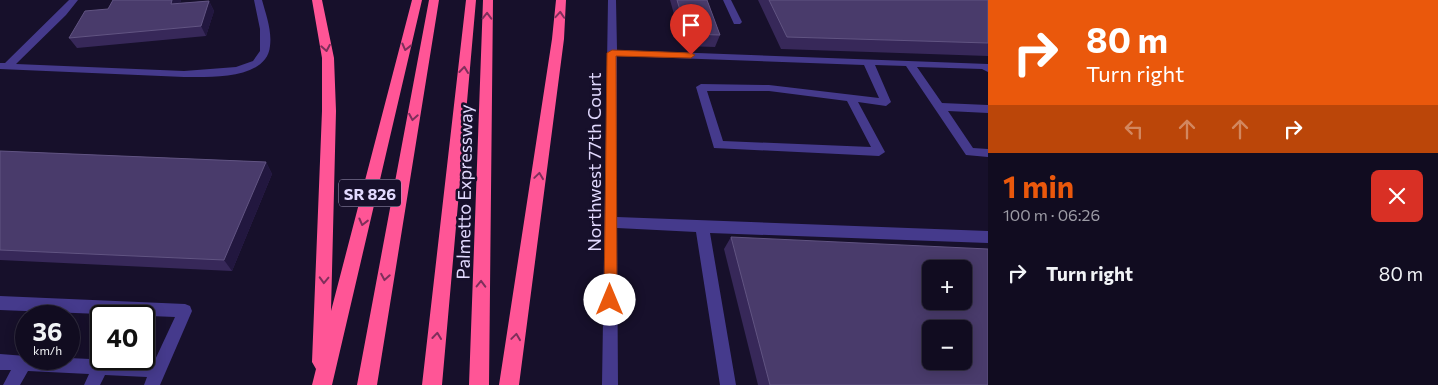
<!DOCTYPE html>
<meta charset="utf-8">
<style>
:root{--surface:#110c20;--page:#1a1529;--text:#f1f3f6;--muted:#9c9ba5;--line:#302c3e;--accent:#ea580c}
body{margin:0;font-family:Commissioner,sans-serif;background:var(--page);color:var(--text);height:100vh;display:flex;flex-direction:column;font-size:19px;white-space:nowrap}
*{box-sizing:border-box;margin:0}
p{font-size:16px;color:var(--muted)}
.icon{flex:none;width:28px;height:28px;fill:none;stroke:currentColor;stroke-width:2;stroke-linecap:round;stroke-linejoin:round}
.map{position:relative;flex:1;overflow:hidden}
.side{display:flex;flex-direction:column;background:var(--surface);width:450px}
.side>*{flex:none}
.guide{background:#ea580c;color:#fff;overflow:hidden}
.tools{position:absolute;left:922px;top:260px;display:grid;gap:10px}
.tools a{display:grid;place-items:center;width:50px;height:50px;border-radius:8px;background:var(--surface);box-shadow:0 2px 12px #0003,0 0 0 1px var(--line);font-size:25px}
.speed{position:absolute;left:15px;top:305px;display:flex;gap:10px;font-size:25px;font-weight:700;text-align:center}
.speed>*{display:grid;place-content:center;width:65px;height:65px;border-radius:50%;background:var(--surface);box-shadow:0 2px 12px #0003,0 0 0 1px var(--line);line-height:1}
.speed small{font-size:12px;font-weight:400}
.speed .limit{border:2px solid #111;border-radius:8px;background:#fff;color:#111}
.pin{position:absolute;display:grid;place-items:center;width:42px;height:42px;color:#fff;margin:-51px -21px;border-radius:50% 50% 50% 0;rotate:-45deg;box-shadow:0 0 5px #0007}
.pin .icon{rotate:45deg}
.me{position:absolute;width:55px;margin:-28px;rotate:0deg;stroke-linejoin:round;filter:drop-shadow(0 0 4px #0008)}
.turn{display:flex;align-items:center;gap:18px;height:105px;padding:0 15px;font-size:22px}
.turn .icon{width:65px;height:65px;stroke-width:2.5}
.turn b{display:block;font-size:35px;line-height:42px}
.lanes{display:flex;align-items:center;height:48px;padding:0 15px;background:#0003;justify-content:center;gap:25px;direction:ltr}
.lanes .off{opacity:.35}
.round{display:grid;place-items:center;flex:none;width:52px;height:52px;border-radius:8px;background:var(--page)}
.head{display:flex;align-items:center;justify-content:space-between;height:85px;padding:0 15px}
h1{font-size:30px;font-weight:700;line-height:38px;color:var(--accent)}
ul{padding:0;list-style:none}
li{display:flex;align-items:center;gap:15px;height:70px;padding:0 15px}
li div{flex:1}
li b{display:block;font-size:19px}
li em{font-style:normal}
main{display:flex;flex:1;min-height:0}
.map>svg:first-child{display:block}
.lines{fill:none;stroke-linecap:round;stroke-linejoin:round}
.minor{fill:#453a8c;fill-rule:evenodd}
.highway{fill:#ff5596;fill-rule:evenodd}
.wall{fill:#372859}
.shaded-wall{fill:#22173f}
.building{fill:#493b6b;stroke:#615482;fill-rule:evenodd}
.oneway{stroke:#7f2f5b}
.route{fill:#ea580c;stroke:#983908}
.labels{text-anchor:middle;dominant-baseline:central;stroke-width:5;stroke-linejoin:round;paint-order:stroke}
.shield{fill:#17102b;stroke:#a59dbf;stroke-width:1}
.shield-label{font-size:16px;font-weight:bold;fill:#e2daff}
.street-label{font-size:18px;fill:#e2daff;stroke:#17102b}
</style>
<main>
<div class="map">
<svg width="988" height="385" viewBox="0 0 988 385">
<rect width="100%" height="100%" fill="#17102b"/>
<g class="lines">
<path class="minor" d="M69,0H78L66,15L16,64L184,71L236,67L253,61L260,51V29L254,0H262C266,15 272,30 270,46C267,80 209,77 184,77L0,69V63H5Z
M608,0H616L617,50L988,64V72L982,69L917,67L942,103L988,105V113L948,111L973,148L988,149V157L966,155L906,66L875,65L891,102L886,106L858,102L885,152L879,156L714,148L696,87L701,84L769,85L879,98L864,65L617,56V217L988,231V243L710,233L736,385H720L696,232L617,228L618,385H602ZM707,91H769L847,101L871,147L723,141Z
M723,0H731L742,22L740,24H734Z
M0,296L185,304L190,306L192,311L160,385H144L147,377L105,375L100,385H84L89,374L28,371L20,385H3L11,370H0V354L26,356V359L69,358L154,362L175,317L0,310Z"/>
<path class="highway" d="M312,0H322L334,58L336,111L331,311L412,0H422L332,385H312L316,369L312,362L322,111V58Z
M429,0H439L377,385H357Z
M466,0H476L442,385H422Z
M483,0H493L489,385H469Z
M556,0H566L564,39L519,385H499L552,39Z"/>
</g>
<path class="wall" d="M113,0H181L180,3L209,1L214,11L206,36L77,48L69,38L108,9Z
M670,0H707L720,35L715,47L683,46Z
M758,0H988V56L781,49Z
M0,151L266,162L272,174L232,271L0,260Z
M731,237L988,385H758L724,249Z"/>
<path class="shaded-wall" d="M172,0H181L176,14L171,4Z
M209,1L214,11L206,36L201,26Z
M266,162L272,174L232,271L224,260Z"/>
<path class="building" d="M113,0H172L171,4L209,1L201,26L69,38L85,11L108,9Z
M677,0H707L720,35L687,34Z
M769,0H988V43L787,37Z
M0,151L266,162L224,260L0,250Z
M731,237L988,249V385H770ZM931,269H964V301H931ZM931,329H964V361H931Z"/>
<defs><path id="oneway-chevron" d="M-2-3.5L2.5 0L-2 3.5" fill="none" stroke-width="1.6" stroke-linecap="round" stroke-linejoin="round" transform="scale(1.25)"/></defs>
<g class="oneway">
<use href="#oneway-chevron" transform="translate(560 15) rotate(-86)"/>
<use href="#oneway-chevron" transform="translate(487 16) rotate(-89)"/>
<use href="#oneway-chevron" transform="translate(406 47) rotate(104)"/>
<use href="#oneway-chevron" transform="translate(326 48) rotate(80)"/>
<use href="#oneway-chevron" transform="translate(464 70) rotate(-84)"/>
<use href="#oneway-chevron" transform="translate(413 117) rotate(100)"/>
<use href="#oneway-chevron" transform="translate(539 176) rotate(-82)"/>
<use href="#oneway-chevron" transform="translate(363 222) rotate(104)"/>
<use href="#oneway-chevron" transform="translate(385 277) rotate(100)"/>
<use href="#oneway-chevron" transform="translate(324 280) rotate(92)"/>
<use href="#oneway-chevron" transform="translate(481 284) rotate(-89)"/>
<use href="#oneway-chevron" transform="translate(437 336) rotate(-84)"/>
<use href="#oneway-chevron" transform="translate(516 337) rotate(-82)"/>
</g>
<path class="route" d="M612,50L691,53L695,55L691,58L616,56L617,300L615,305L610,306L606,305L604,300L607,53Z"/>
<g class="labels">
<rect class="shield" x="339" y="179.5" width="62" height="27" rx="4"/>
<g class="shield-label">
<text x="370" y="193">SR 826</text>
</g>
<g class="street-label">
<text transform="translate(594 162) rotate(-90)">Northwest 77th Court</text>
<text transform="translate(464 192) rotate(-89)">Palmetto Expressway</text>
</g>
</g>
</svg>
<div class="tools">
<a>+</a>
<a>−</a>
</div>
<div class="speed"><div>36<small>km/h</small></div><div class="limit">40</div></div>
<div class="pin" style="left:691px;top:55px;background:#d93025"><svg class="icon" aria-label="arrive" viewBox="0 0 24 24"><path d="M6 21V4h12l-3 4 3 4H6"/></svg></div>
<svg class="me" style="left:610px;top:300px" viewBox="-20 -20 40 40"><circle r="19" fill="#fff"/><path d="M0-13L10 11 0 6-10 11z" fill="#ea580c"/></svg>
</div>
<section class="side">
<div class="guide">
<div class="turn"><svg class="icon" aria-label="right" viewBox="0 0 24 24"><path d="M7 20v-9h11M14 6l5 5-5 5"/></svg><div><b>80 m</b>Turn right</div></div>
<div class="lanes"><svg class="icon off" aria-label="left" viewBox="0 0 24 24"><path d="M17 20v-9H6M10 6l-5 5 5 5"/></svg><svg class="icon off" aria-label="ahead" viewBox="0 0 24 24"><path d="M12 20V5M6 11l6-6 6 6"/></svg><svg class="icon off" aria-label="ahead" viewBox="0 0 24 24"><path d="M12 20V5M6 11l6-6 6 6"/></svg><svg class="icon" aria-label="right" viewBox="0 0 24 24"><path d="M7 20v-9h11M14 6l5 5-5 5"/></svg></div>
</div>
<div class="head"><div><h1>1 min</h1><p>100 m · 06:26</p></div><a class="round" style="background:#d93025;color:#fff"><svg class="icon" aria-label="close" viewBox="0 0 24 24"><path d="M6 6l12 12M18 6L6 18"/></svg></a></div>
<ul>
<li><svg class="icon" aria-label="right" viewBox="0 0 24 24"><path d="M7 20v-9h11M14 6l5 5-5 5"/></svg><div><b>Turn right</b></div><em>80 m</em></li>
</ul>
</section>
</main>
